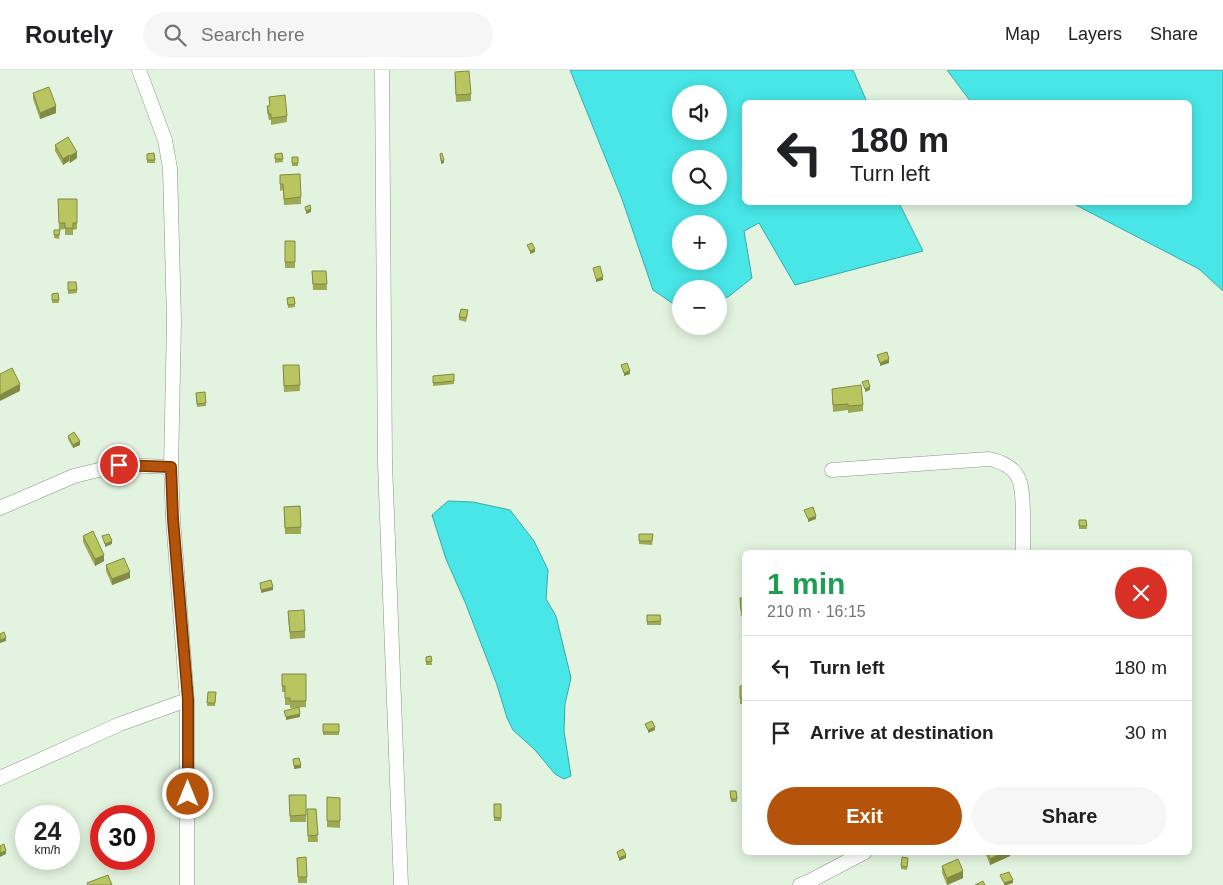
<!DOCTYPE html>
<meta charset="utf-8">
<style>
:root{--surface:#fff;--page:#f6f6f6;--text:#202124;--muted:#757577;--line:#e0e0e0;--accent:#b45309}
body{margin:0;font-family:Helvetica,sans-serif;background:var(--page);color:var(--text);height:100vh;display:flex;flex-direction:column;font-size:19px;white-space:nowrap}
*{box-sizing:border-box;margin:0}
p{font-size:16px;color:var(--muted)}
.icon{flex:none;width:28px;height:28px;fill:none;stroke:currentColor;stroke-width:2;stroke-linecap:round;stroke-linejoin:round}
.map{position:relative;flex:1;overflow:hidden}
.panel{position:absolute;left:742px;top:480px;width:450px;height:305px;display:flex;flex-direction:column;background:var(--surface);border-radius:8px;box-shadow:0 2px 12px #0003}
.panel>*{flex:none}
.guide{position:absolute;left:742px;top:30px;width:450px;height:105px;border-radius:8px;box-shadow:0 2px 12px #0003;background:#fff;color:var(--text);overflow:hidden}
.buttons{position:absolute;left:672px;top:15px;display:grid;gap:10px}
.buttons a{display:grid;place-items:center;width:55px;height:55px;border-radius:50%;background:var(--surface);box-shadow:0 2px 12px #0003;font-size:25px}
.speed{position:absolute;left:15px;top:735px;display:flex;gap:10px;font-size:25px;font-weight:700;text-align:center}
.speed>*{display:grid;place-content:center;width:65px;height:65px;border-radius:50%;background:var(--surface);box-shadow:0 2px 12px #0003;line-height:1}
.speed small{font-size:12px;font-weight:400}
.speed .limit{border:8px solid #d22;background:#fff;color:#111}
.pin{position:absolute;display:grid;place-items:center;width:42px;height:42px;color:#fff;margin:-21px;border:2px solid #fff;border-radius:50%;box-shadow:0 1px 5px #0007}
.me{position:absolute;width:55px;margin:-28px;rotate:0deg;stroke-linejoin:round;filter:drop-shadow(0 0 4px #0008)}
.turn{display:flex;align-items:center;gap:18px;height:105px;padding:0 25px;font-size:22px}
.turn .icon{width:65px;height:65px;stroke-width:2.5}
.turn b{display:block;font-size:35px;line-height:42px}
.round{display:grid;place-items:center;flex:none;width:52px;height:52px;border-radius:26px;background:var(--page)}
.overview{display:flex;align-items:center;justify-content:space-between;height:85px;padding:0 25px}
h1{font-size:30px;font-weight:600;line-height:38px;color:#1e9e55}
.cta{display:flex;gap:10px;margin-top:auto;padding:10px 25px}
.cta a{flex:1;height:58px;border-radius:30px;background:var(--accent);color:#fff;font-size:20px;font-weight:600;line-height:58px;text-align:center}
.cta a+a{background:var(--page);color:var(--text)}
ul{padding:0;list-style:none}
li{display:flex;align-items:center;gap:15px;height:65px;padding:0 25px;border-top:1px solid var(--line)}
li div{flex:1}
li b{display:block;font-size:19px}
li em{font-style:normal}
header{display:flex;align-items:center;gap:30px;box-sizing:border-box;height:70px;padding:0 25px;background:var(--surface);border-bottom:1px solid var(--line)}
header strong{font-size:24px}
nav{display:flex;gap:28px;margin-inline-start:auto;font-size:18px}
.search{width:350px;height:45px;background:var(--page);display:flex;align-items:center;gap:12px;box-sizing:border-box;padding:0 18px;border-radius:28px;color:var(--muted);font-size:19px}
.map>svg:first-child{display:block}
.water{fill:#48e6e7;stroke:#3aaaa9;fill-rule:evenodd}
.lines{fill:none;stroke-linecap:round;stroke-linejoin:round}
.minor-casing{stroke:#879785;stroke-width:15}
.minor{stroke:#fff;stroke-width:14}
.wall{fill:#9fa953}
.shaded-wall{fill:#828a43}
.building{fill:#b9c560;stroke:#828a43}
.route-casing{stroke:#753606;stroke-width:12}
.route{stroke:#b45309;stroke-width:9}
</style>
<header>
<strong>Routely</strong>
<div class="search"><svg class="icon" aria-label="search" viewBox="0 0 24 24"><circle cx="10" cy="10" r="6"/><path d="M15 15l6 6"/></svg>Search here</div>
<nav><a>Map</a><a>Layers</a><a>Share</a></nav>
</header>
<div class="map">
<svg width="1223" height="815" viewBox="0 0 1223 815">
<rect width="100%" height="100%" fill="#e2f3df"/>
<path class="water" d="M570,0H853L867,32H745V132L899,133L923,181L795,215L759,153L744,161L752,208L728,227L719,228V219H681V234L675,235L653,220L622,129ZM681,24H719V61H681ZM681,89H719V126H681ZM681,154H719V191H681Z
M947,0H1223V221L1199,199L1072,133L1190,132V32H971Z
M448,431L473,432L510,440L534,471L548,500L546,529L556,546L571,608L565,634L564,661L571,706L564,709L555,704L535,680L513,660L507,648L497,615L465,532L446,489L432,445Z"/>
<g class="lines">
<defs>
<path id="minor" d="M139,0L165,70L170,98L174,252L171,397L173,449L187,630V815
M382,0L385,393L401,815
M832,400L989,389C1022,396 1022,413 1023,443C1023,456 1023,469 1023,482
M0,438L74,406L119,395L171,397
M0,708L120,654L187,630
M800,815L810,811L865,782"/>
</defs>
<use href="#minor" class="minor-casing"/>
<use href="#minor" class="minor"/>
</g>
<path class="wall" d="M455,2L471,24V31L456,32Z
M33,23L56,43L40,49L33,29Z
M269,27L287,46V52L271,55V50H269L267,42V36H270Z
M55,75L77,88L70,93L69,91L63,95L55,81Z
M154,83L155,93H147V84Z
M282,83L283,92L275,93V84Z
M292,87H298V96H292Z
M280,105L301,127V134L284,135L283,120L280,121Z
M58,129H77V159L73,160V165H65V159L59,160Z
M60,160L59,169L54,168V165Z
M285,171H295V198H285Z
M312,201H326L327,220H313Z
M68,212H76L77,223L68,224Z
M58,223L59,233H52V224Z
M287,228L295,234V237L288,238Z
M468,243L466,252L459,250V247Z
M283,295H299L300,321L284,322Z
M454,304V314L433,316V306Z
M832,319L863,335V341L848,343V340L833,342Z
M196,323L206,333V336L197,337Z
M68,366L80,375L73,378L68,369Z
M300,436L301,464H285L284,437Z
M1079,450H1086L1087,459H1079Z
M639,464H653L652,475L639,474Z
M83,466L104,491L95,496L83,472Z
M106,495L130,508L112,515L106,501Z
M745,519V546H741L740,528H744Z
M647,545L661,551V555H647Z
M288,547L305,561V568L290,569Z
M431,586L432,595H426V587Z
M282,604H306V637L290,638V635H285V622H282Z
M740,616H745V643V634H740Z
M208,622H216L215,636H207Z
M323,654H339V665H323Z
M730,721H736L737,732H731Z
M289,725H306V752H290Z
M327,727L340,728V758L327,757Z
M494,734H501V751H494Z
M307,739H316L318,772H308Z
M985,782H1010V786L990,795Z
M297,788L307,807V813H298Z
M908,791L907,800L901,799V796Z
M942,796L963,808L947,815L942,803Z"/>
<path class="shaded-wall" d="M56,36V43L40,49V43Z
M77,82V88L70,93V86Z
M69,85V91L63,95V89Z
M444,90V93L441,94V91Z
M311,139V142L306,144V141Z
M535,179V182L530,184V181Z
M603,207V210L596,212V209Z
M889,289V293L880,296V293Z
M630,301V304L624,306V303Z
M20,314V321L0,331V325Z
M870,317V320L865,322V319Z
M80,371V375L73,378V375Z
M816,446V449L808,452V449Z
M112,471V474L105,477V474Z
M104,485V491L95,496V489Z
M130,502V508L112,515V509Z
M273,517V520L261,523V520Z
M6,568V571L0,573V570Z
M300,644V647L286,650V647Z
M655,657V660L648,663V660Z
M301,695V698L294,699V696Z
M6,781V784L0,787V783Z
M1004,782H1010V786L990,795V789Z
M626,785V788L619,791V788Z
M963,801V808L947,815V808Z
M1013,810V813L1007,815H1004V813Z"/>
<path class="building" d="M469,1L471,24L456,25L455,2Z
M49,17L56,36L40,43L33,23Z
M285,25L287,46L271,48V44H269L267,36H270L269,27Z
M68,67L77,82L70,86L69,85L63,89L55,75Z
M154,83L155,90H147V84Z
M282,83L283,89H275V84Z
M442,83L444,90L441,91L440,84Z
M292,87H298V93H292Z
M300,104L301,127L284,129L283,114H280V105Z
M58,129H77V153H73V158H65V153H59Z
M310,135L311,139L306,141L305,137Z
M54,160H60L59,165H54Z
M285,171H295V192H285Z
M532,173L535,179L530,181L527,175Z
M600,196L603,207L596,209L593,198Z
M312,201H326L327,214H313Z
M68,212H76L77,220H68Z
M58,223L59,230H52V224Z
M294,227L295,234L288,235L287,228Z
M461,239L468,240L466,248L459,247Z
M887,282L889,289L880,293L877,285Z
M627,293L630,301L624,303L621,295Z
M283,295H299L300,315L284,316Z
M12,298L20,314L0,325V304Z
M454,304V311L433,313V306Z
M868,310L870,317L865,319L862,312Z
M861,315L863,335L848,336V334L833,335L832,319Z
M205,322L206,333L197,334L196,323Z
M74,362L80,371L73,375L68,366Z
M300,436L301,457L285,458L284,437Z
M813,437L816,446L808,449L804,440Z
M1079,450H1086L1087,456H1079Z
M93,461L104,485L95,489L83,466Z
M109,464L112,471L105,474L102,466Z
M639,464H653L652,471H639Z
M124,488L130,502L112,509L106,495Z
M271,510L273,517L261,520L260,513Z
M744,519H745V539L741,540L740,528H745Z
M304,540L305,561L290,562L288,541Z
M647,545H660L661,551L647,552Z
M4,562L6,568L0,570V564Z
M431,586L432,591L426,592V587Z
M282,604H306V631H290V628H285V616H282Z
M740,616H745V637V628H740Z
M208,622H216L215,633H207Z
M299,637L300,644L286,647L284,641Z
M652,651L655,657L648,660L645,654Z
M323,654H339V662H323Z
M299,688L301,695L294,696L293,689Z
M730,721H736L737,729H731Z
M289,725H306V745L290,746Z
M327,727L340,728V751H327Z
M494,734H501V748L494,747Z
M307,739H316L318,765L308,766Z
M4,774L6,781L0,783V776Z
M623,779L626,785L619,788L617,782Z
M987,782H1004L990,789Z
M306,787L307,807H298L297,788Z
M902,787L908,788L907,797L901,796Z
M958,789L963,801L947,808L942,796Z
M1009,802L1013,810L1004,813L1000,805Z
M108,805L112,815H88L87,813Z
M983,811L985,815H975Z"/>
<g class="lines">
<defs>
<path id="route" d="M119,395L171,397L173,449L188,630V724"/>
</defs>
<use href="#route" class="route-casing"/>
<use href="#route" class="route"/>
</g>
</svg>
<div class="buttons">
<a><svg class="icon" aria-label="sound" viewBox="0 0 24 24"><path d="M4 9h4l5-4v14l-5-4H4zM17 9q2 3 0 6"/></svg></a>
<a><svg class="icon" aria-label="search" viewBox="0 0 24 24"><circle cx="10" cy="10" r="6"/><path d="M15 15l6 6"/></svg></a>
<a>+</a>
<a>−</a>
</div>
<div class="speed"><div>24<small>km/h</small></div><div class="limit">30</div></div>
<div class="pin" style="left:119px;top:395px;background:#d93025"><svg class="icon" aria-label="arrive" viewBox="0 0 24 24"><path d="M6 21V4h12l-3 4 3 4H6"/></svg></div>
<svg class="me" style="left:188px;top:724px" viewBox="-20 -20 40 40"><circle r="17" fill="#b45309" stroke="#fff" stroke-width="3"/><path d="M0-11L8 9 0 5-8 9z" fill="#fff"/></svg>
<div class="guide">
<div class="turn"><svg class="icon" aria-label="left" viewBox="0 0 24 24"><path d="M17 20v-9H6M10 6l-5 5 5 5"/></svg><div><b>180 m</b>Turn left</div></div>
</div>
<section class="panel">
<div class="overview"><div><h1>1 min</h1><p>210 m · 16:15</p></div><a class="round" style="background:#d93025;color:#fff"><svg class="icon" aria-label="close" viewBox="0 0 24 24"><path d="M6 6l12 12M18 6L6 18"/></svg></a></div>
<ul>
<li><svg class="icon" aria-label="left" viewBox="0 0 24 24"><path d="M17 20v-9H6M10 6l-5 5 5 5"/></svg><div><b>Turn left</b></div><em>180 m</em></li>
<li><svg class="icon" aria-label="arrive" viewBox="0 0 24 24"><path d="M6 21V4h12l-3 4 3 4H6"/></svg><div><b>Arrive at destination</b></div><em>30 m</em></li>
</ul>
<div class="cta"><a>Exit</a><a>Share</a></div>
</section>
</div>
